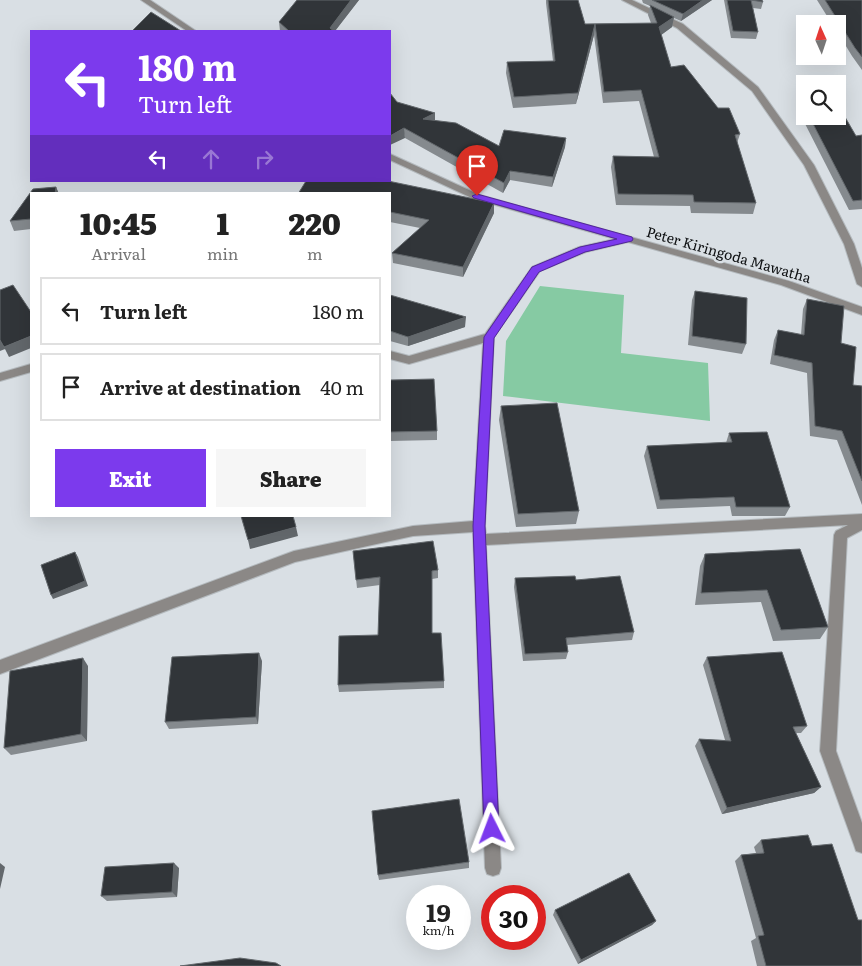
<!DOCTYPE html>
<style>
:root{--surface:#fff;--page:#f6f6f6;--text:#222;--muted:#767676;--line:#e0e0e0;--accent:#7c3aed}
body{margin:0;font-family:Literata,serif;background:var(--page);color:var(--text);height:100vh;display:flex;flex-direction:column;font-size:19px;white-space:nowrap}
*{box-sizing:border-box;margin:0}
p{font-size:16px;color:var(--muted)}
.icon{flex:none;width:28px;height:28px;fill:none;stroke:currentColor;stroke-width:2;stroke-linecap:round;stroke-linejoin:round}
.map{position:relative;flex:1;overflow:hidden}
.panel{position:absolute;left:30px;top:192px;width:361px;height:325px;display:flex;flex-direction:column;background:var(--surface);border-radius:0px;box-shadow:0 5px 20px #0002}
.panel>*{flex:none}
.top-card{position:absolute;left:30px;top:30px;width:361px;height:152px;border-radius:0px;box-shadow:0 5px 20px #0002;background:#7c3aed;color:#fff;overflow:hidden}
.needle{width:32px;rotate:357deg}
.buttons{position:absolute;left:796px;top:15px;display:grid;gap:10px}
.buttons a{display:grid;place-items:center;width:50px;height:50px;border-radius:0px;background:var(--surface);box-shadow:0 5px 20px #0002;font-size:25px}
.speed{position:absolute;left:406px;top:885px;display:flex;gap:10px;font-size:25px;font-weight:700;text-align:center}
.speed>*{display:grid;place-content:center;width:65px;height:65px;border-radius:50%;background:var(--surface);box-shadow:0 5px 20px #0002;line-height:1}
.speed small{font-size:12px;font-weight:400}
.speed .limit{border:8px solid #d22;background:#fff;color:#111}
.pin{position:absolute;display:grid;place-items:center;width:42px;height:42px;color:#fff;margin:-51px -21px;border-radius:50% 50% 50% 0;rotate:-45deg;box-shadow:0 0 5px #0007}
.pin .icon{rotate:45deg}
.me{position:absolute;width:55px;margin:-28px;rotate:357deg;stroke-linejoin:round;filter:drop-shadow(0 0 4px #0008)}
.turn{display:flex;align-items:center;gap:18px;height:105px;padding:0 25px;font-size:22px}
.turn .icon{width:65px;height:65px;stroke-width:2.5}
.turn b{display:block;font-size:35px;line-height:42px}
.lanes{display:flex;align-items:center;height:48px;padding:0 25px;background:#0003;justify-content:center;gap:25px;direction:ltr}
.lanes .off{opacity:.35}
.eta{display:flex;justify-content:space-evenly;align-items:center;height:85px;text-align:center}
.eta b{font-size:30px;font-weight:800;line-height:35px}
.action{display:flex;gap:10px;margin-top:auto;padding:10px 25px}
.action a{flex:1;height:58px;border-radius:0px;background:var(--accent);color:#fff;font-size:20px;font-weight:800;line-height:58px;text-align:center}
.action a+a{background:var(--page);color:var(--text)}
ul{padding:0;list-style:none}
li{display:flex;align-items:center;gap:15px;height:68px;margin:0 10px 8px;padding:0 15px;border:2px solid var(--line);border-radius:0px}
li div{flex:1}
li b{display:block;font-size:19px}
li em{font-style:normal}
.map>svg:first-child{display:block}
.green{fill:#86caa3}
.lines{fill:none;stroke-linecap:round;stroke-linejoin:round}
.minor-casing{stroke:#b4babe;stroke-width:2}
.minor{fill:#8b8886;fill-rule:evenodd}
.wall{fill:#858a8e}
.shaded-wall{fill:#63686c}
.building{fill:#313539;stroke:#63686c}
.route{fill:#7c3aed;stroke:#51269a}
.labels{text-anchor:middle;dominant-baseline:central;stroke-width:5;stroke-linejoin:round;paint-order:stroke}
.far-street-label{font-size:14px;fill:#0e1012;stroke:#d9dfe4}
</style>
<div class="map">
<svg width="862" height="966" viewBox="0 0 862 966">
<rect width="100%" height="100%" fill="#d9dfe4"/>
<path class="green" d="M540,286L624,295L621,353L708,363L710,421L503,396L506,341Z"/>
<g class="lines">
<defs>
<path id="minor" d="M141,0H150L196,31H187Z
M622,0H632L683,24L758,87L814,165L854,244L862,268V287L857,284L844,244L804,165L752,91L677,28Z
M390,154L480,195L789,281L862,307V315L781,285L628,242L586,252L540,271L494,337L485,526L486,534L862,514V530L847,538L836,751L862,823V853L856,851L854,845L820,751L834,535L836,531L848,525L486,545L501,868L499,874L493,876L487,874L485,868L473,532L413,536L295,562L0,674V660L294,551L413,526L473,521L483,343L409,364L390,359V351L409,356L485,334L532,267L579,247L615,239L474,199L390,160Z
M31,364V372L0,381V373Z"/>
</defs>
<use href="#minor" class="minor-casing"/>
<use href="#minor" class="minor"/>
</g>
<path class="wall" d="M297,0H359L335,31H280L279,22Z
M546,0H578L585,24L651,23L648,15L650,6L643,3L642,0H712L681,21L674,18L672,27L661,35L671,67L718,108L740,134L737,143L756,203L753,214L691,213L690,206L616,205L611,167L613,156L654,157L639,101L603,103L594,35L576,104L513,108L506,73L507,62L553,61L546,3Z
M724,0H762L763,2L761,9L753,8L758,32L756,39L731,38Z
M817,0H862V70L852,56L838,33V24H832Z
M397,102L435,113V120L499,146L566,138L565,147L552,187L510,180L503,193L405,138Z
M803,105H805V116H838L856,136L862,135V209L849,210L800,114Z
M56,187L59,194H31V229L14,231L10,221L33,189Z
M390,194L494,213L463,277L393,263L392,253L420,228L390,222Z
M695,291L746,344L742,354L688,345L692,300Z
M390,295L465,327L408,346L390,341Z
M807,299L841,343L853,385L862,386V505L837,440L810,436L807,373L770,364L774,340L778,330L801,335L803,309Z
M390,380L437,431V440L390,441Z
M501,406L579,511L576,524L516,527L499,420Z
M729,433L790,507L785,516H732L730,506L657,509L644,456L647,446L726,443Z
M800,549L828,627L820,639L773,641L761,602L695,605L700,566L705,554Z
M353,551L438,570V578L432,579V633L444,681V688L339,692L338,685L378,635L380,585L357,588Z
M515,578L576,580L634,632L632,640L567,645L568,652L566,659L523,661L514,587Z
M707,657L807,726L801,733H796L821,787L814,793L722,814L695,746L699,739L725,740L703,665Z
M262,661L258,724L169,729L165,722Z
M88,666L87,741L11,755L4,748Z
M761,840L812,846L858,920L862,966H757L751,941L756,938L735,861L741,855L756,853L754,847Z
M469,862V868L379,880L378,875Z
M179,868L177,897L107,901L101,896Z
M555,910L656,921L652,925L578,964L553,915Z"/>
<path class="shaded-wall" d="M351,0H359L335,31H331L330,28Z
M703,0H712L681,21L683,14Z
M674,17L672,27L657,38L659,27Z
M595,24L594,35L576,104L578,93Z
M435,113V122L423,119Z
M404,128L405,138L390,145V136Z
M566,138L565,147L552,187L553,177Z
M510,171V180L503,193L504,183Z
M56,187L59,194H55Z
M494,203V213L463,277V267Z
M466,317L465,327L408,346V337Z
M31,336V348L9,357L4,347Z
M0,340L5,349L0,351Z
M296,527L298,536L250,549L248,540Z
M75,552L78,557L88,586L53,599L51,595Z
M259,653L262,661L258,724L256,717Z
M83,658L88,666L87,741L81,734Z
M821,787L814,793L722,814L727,808Z
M0,863L5,867L0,889Z
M174,863L179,868L177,897L172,892Z
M656,921L652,925L578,964L581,960Z"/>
<path class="building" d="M297,0H351L330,28L334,31H289L279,22Z
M548,0H578L585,24L657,23L650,5L674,17L659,27L671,67L684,65L718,108H729L740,134L735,135L756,203L694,202L693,195L618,194L613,156L659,157L641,90L604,92L595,24L578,93L514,97L507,62L555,61Z
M652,0H703L683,14Z
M727,0H762L763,2L751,0L758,32L733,31Z
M825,0H862V57L855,48Z
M151,12L181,31H134L133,30Z
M390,93L397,102L435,113L423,119L456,123L499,146L504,130L566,138L553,177L510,171L504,183L404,128L390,136Z
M838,105L856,136L862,135V200L853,201L809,116H838Z
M306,181H388L494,203L463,267L392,253L429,220L390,212V194H298Z
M56,187L55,194H31V219L10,221L33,189Z
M13,285L31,312V336L4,347L0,340V290Z
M695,291L747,298L746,344L692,336Z
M390,295L466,317L408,337L390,331Z
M807,299L844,306L841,343L856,347L853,385L862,386V481L842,431L815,426L812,363L774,355L778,330L804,335Z
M434,379L437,431L390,432V380Z
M557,403L579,511L518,514L501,406Z
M767,432L790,507H736L734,497L660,500L647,446L732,442L729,433Z
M241,516H293L296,527L248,540Z
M433,541L438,570L432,571V633H441L444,681L338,685L339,636L378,635L380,577L356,580L353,551Z
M800,549L828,627L781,630L767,590L701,593L705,554Z
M75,552L85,581L51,595L41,565Z
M575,576L576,580L620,576L634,632L566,638L568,652L525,654L515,578Z
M782,652L807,726L793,727L821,787L727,808L699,739L731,741L707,657Z
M259,653L256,717L165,722L172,657Z
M83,658L81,734L4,748L10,671Z
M459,799L469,862L378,875L372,811Z
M808,835L812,846L832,844L858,920H862V966H766L758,936L764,935L741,855L764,853L761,840Z
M174,863L172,892L101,896L105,867Z
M629,873L656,921L581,960L555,910Z
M240,958L276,963L281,966H180Z"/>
<path class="route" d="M477,194L632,237L633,239L632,241L585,252L539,272L494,338L485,526L499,829L497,834L492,836L486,834L484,829L473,526L484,337L532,267L580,247L617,239L474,198L472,196Z"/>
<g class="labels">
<g class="far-street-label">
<text transform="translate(729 254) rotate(16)">Peter Kiringoda Mawatha</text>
</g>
</g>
</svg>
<div class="buttons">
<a><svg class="needle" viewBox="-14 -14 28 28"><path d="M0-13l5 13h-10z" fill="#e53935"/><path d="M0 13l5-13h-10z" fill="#767676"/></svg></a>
<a><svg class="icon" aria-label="search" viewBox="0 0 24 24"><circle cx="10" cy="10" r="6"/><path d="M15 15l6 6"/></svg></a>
</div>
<div class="speed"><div>19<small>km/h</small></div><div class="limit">30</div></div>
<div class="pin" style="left:477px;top:196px;background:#d93025"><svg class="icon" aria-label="arrive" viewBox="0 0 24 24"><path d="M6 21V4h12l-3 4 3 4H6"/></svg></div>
<svg class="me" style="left:492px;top:829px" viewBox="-20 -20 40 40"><path d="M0-17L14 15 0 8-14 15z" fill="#7c3aed" stroke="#fff" stroke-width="4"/></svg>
<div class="top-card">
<div class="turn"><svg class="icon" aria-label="left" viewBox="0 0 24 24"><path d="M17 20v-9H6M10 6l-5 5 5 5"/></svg><div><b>180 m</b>Turn left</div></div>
<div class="lanes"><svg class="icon" aria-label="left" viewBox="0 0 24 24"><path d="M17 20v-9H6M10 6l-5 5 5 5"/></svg><svg class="icon off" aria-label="ahead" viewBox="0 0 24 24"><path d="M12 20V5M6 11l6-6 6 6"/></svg><svg class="icon off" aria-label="right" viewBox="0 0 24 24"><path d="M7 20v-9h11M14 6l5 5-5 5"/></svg></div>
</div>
<section class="panel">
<div class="eta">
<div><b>10:45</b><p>Arrival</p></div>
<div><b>1</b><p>min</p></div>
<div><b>220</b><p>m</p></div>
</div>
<ul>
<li><svg class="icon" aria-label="left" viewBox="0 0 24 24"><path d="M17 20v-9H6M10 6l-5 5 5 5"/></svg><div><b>Turn left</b></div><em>180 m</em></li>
<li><svg class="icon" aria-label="arrive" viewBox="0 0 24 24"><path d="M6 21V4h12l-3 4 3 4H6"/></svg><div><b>Arrive at destination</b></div><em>40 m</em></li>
</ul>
<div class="action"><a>Exit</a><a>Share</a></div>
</section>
</div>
